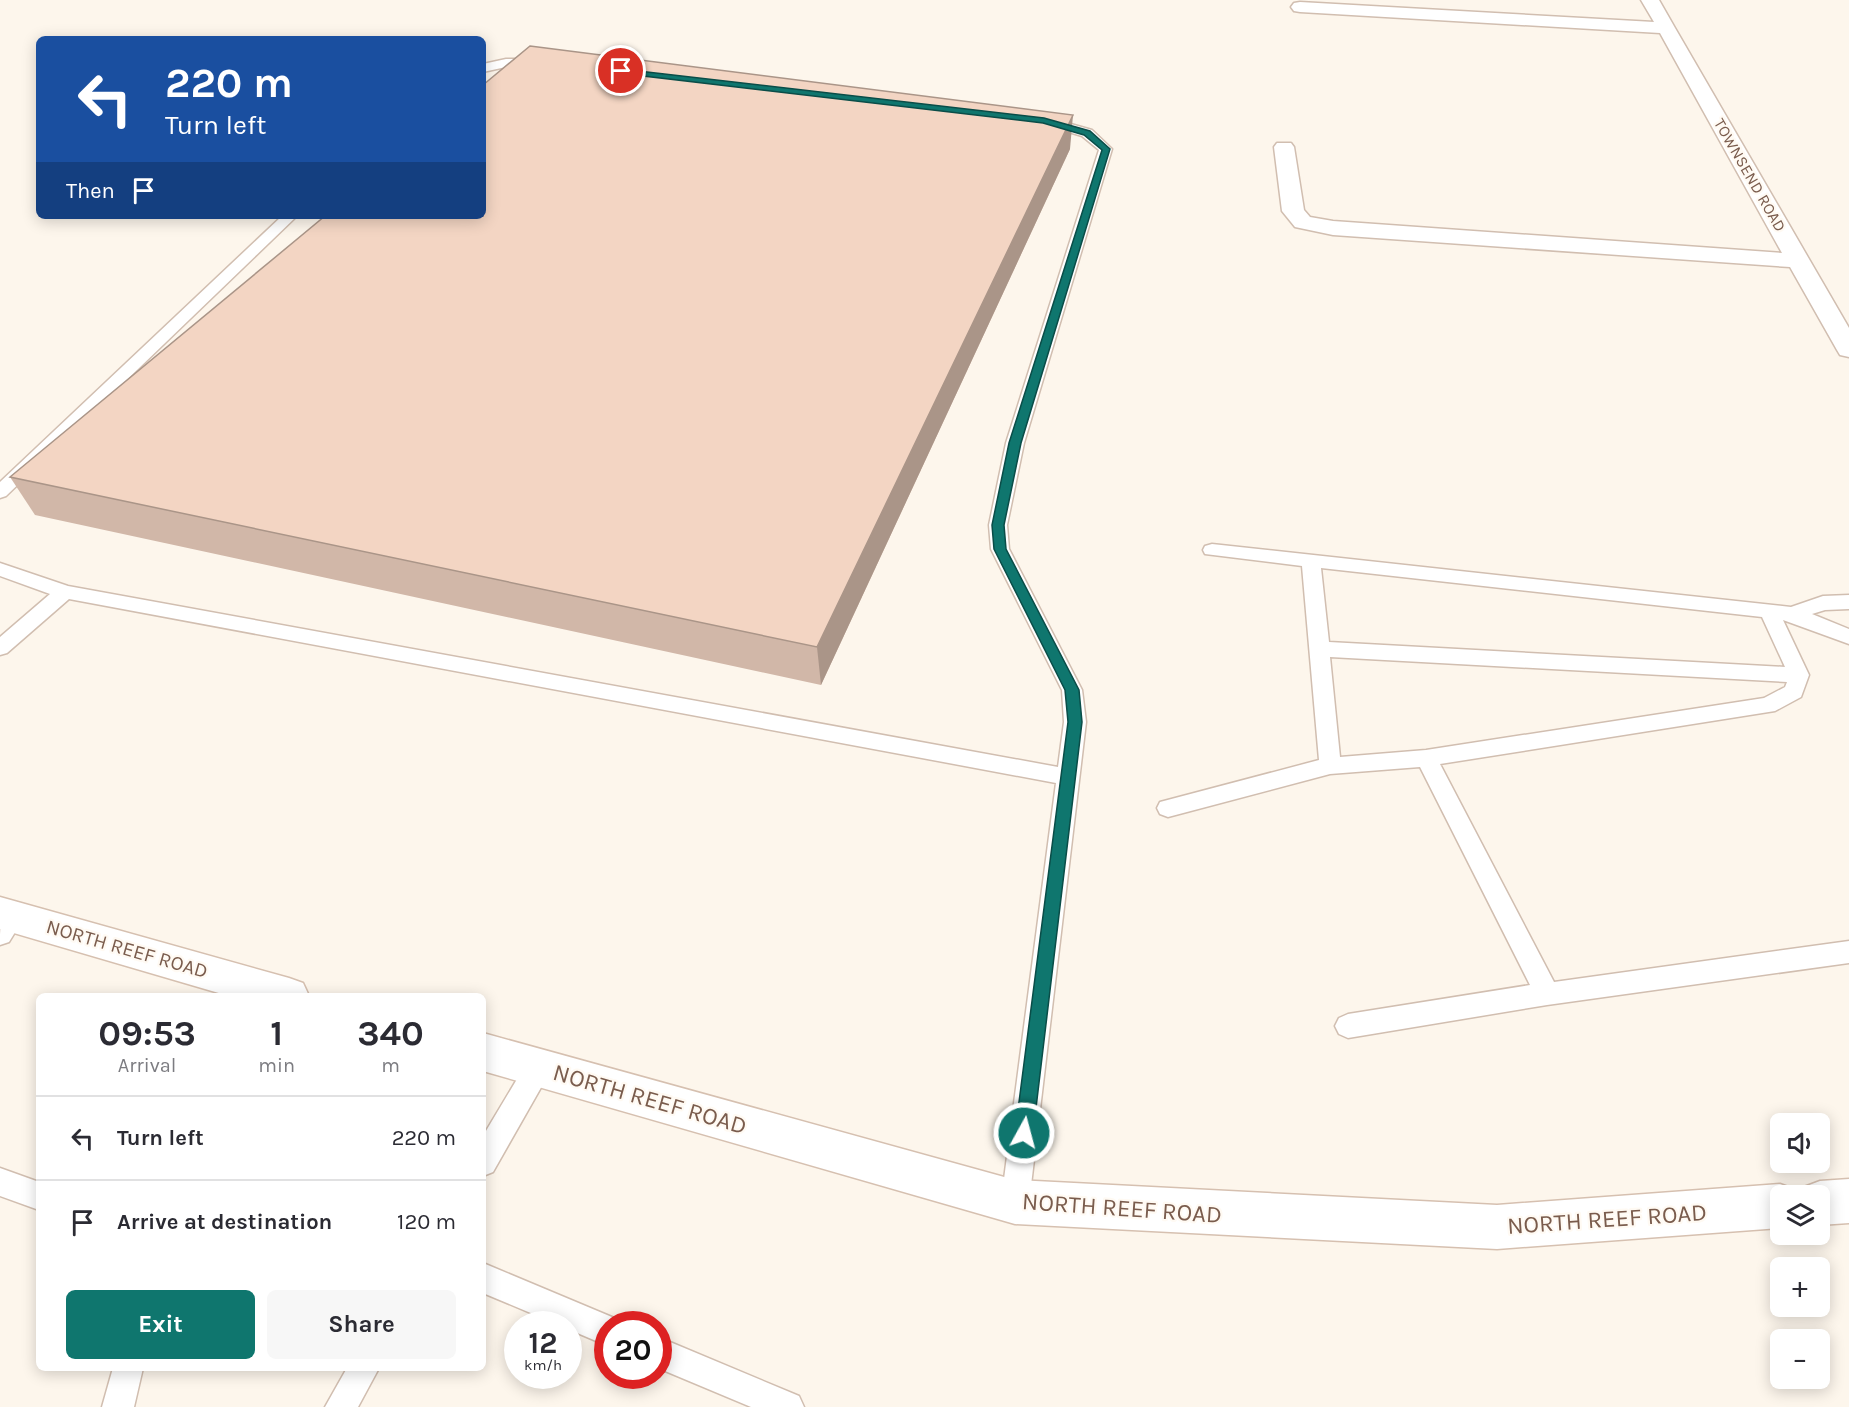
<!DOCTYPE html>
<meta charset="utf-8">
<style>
:root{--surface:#fff;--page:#f7f7f7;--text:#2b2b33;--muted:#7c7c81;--line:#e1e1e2;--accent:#0f766e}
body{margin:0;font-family:Karla,sans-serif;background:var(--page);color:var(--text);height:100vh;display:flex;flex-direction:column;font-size:22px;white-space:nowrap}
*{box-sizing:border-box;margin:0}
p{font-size:20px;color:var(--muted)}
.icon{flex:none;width:33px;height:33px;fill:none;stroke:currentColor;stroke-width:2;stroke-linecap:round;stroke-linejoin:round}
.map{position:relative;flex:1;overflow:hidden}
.side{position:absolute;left:36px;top:993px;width:450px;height:378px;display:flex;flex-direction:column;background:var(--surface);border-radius:9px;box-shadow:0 3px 15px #0003}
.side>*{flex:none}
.banner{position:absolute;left:36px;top:36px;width:450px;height:183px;border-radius:9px;box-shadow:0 3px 15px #0003;background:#1a4fa0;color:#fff;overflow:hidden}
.buttons{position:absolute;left:1770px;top:1113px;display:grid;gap:12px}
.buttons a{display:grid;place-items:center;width:60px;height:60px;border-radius:9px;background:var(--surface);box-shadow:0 3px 15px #0003;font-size:30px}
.speed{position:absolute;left:504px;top:1311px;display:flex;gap:12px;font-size:30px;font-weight:700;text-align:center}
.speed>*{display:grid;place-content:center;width:78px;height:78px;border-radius:50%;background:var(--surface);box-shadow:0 3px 15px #0003;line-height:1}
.speed small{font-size:15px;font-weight:400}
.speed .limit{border:9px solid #d22;background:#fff;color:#111}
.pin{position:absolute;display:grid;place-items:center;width:51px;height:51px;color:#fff;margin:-26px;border:3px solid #fff;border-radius:50%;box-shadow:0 2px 6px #0007}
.me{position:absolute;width:66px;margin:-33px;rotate:7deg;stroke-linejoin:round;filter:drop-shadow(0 0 4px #0008)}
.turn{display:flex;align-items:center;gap:21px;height:126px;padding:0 30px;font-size:27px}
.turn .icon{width:78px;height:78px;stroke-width:2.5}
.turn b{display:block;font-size:42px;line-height:51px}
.then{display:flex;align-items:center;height:57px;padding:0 30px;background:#0003;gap:12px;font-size:22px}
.eta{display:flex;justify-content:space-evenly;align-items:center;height:102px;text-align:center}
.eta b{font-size:36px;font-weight:700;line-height:42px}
.button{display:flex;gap:12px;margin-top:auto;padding:12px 30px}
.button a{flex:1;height:69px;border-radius:9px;background:var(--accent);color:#fff;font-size:24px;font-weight:700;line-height:69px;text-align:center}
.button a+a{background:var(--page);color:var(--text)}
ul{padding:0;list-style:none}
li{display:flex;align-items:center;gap:18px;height:84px;padding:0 30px;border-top:2px solid var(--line)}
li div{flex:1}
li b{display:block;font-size:22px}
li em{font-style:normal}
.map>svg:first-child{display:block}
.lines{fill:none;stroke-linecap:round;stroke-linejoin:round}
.lane-casing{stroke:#d1beb0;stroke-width:3}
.street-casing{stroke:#d1beb0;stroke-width:3}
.secondary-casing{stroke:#d6c0b0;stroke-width:3}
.lane{fill:#fff;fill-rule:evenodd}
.street{fill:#fff;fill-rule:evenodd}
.secondary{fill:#fff;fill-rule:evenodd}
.wall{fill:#d1b7a8}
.shaded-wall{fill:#aa9588}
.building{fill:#f3d5c3;stroke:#aa9588;stroke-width:1.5}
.route{fill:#0f766e;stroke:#0a4d48;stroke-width:1.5}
.labels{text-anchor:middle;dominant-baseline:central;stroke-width:4.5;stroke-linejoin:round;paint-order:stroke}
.far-street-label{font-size:16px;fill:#7a5c4d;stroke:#fffaf3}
.street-label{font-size:20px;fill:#7a5c4d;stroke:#fffaf3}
.near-street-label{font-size:24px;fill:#7a5c4d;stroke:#fffaf3}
</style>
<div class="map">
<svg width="1849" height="1407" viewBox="0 0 1849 1407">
<rect width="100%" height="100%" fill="#fdf6ec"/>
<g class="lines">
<defs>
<path id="lane" d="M506,59H538L544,63L538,67H506L483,72V64Z
M1046,117L1092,130L1112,149L1024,443L1007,525L1009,549L1082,690L1086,722L1029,1202L1025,1212L1015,1216L1005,1212L1001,1202L1056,783L69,599L7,653L0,655V637L50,594L0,576V563L68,586L1058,767L1064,722L1062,690L991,549L989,525L1006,443L1099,150L1082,136L1042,124L1040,121Z
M282,216H297L6,496L0,498V482Z
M1212,544L1791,607L1823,596L1849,595V609L1825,610L1812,614L1849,629V644L1783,620L1809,675L1801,697L1775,711L1440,764L1554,982L1849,941V963L1547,1005L1348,1038L1339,1034L1335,1026L1339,1018L1348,1014L1530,985L1420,767L1330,774L1168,817L1160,814L1157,808L1160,802L1319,760L1302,566L1205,554L1203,550L1205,546ZM1321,568L1762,617L1785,667L1329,642ZM1330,657L1787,682L1785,687L1764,698L1426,750L1340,757Z
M13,906L22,909L25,916L9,942L0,945C0,929 0,912 13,906Z
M538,1056L547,1059L551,1068L547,1077L493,1172L483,1176V1136L529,1059Z
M0,1168L39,1182V1210L0,1196Z
M483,1263L619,1320L620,1324H608V1346L568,1329V1324H557L483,1293Z
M658,1337L799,1396L804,1407H751L658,1368Z
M113,1368H143L134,1407H102Z
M347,1368H379L358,1407H325Z"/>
<path id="street" d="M1641,0H1659L1675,28L1849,328V357L1840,355L1837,350L1790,267L1333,235L1295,227L1282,211L1274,147L1277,143H1291L1294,147L1304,210L1310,217L1333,221L1782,253L1660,33L1300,12L1294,11L1291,7L1294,3L1300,2L1654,22Z"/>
<path id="secondary" d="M0,897L289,978L303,983L309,996H229L0,929Z
M483,1033L1015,1180L1497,1205L1780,1184L1796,1190L1798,1196H1780V1228L1497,1249L1015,1224L483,1071Z
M1849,1179V1223L1820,1225V1196H1801L1804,1187L1820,1181Z"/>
</defs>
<use href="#lane" class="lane-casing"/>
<use href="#street" class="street-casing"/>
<use href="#secondary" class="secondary-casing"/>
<use href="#lane" class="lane"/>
<use href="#street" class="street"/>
<use href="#secondary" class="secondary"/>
</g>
<path class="wall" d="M1070,149L821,685L35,515L10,477Z"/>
<path class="shaded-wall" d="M1073,115L1070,149L821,685L817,647Z"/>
<path class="building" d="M530,46L1073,115L817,647L10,477L325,216H483V85Z"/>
<path class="route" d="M621,69L1044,118L1090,131L1110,149L1021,443L1004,525L1006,549L1079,690L1082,722L1033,1133L1030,1139L1024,1141L1017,1139L1015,1133L1068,722L1065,690L994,549L992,525L1009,443L1102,150L1084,135L1043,123L618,73V70Z"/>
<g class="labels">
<g class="far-street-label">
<text transform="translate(1750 175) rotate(60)">TOWNSEND ROAD</text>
</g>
<g class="street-label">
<text transform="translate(127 949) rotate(16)">NORTH REEF ROAD</text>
</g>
<g class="near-street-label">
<text transform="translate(650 1099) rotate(16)">NORTH REEF ROAD</text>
<text transform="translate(1122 1208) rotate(4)">NORTH REEF ROAD</text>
<text transform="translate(1607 1219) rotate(-4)">NORTH REEF ROAD</text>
</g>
</g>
</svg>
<div class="buttons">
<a><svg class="icon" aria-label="sound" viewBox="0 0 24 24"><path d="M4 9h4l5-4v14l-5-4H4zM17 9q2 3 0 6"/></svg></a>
<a><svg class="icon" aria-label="layers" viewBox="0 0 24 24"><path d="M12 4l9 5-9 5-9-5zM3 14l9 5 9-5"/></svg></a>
<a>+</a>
<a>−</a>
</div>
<div class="speed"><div>12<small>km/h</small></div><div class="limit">20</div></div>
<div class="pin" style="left:621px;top:71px;background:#d93025"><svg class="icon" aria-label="arrive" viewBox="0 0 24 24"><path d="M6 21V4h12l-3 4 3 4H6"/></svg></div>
<svg class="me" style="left:1024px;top:1133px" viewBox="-20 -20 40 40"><circle r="17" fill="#0f766e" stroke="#fff" stroke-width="3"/><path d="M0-11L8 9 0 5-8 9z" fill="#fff"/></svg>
<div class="banner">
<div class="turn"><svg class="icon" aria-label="left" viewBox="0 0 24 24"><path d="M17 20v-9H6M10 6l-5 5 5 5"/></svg><div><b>220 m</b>Turn left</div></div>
<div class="then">Then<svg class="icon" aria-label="arrive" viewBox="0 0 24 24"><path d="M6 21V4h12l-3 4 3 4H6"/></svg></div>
</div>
<section class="side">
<div class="eta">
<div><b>09:53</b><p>Arrival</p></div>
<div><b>1</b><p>min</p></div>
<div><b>340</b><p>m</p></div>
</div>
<ul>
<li><svg class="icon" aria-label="left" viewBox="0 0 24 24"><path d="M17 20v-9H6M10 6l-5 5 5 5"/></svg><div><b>Turn left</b></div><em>220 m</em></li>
<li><svg class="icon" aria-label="arrive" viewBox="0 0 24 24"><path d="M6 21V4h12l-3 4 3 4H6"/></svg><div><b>Arrive at destination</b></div><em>120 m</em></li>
</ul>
<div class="button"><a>Exit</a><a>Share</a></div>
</section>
</div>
